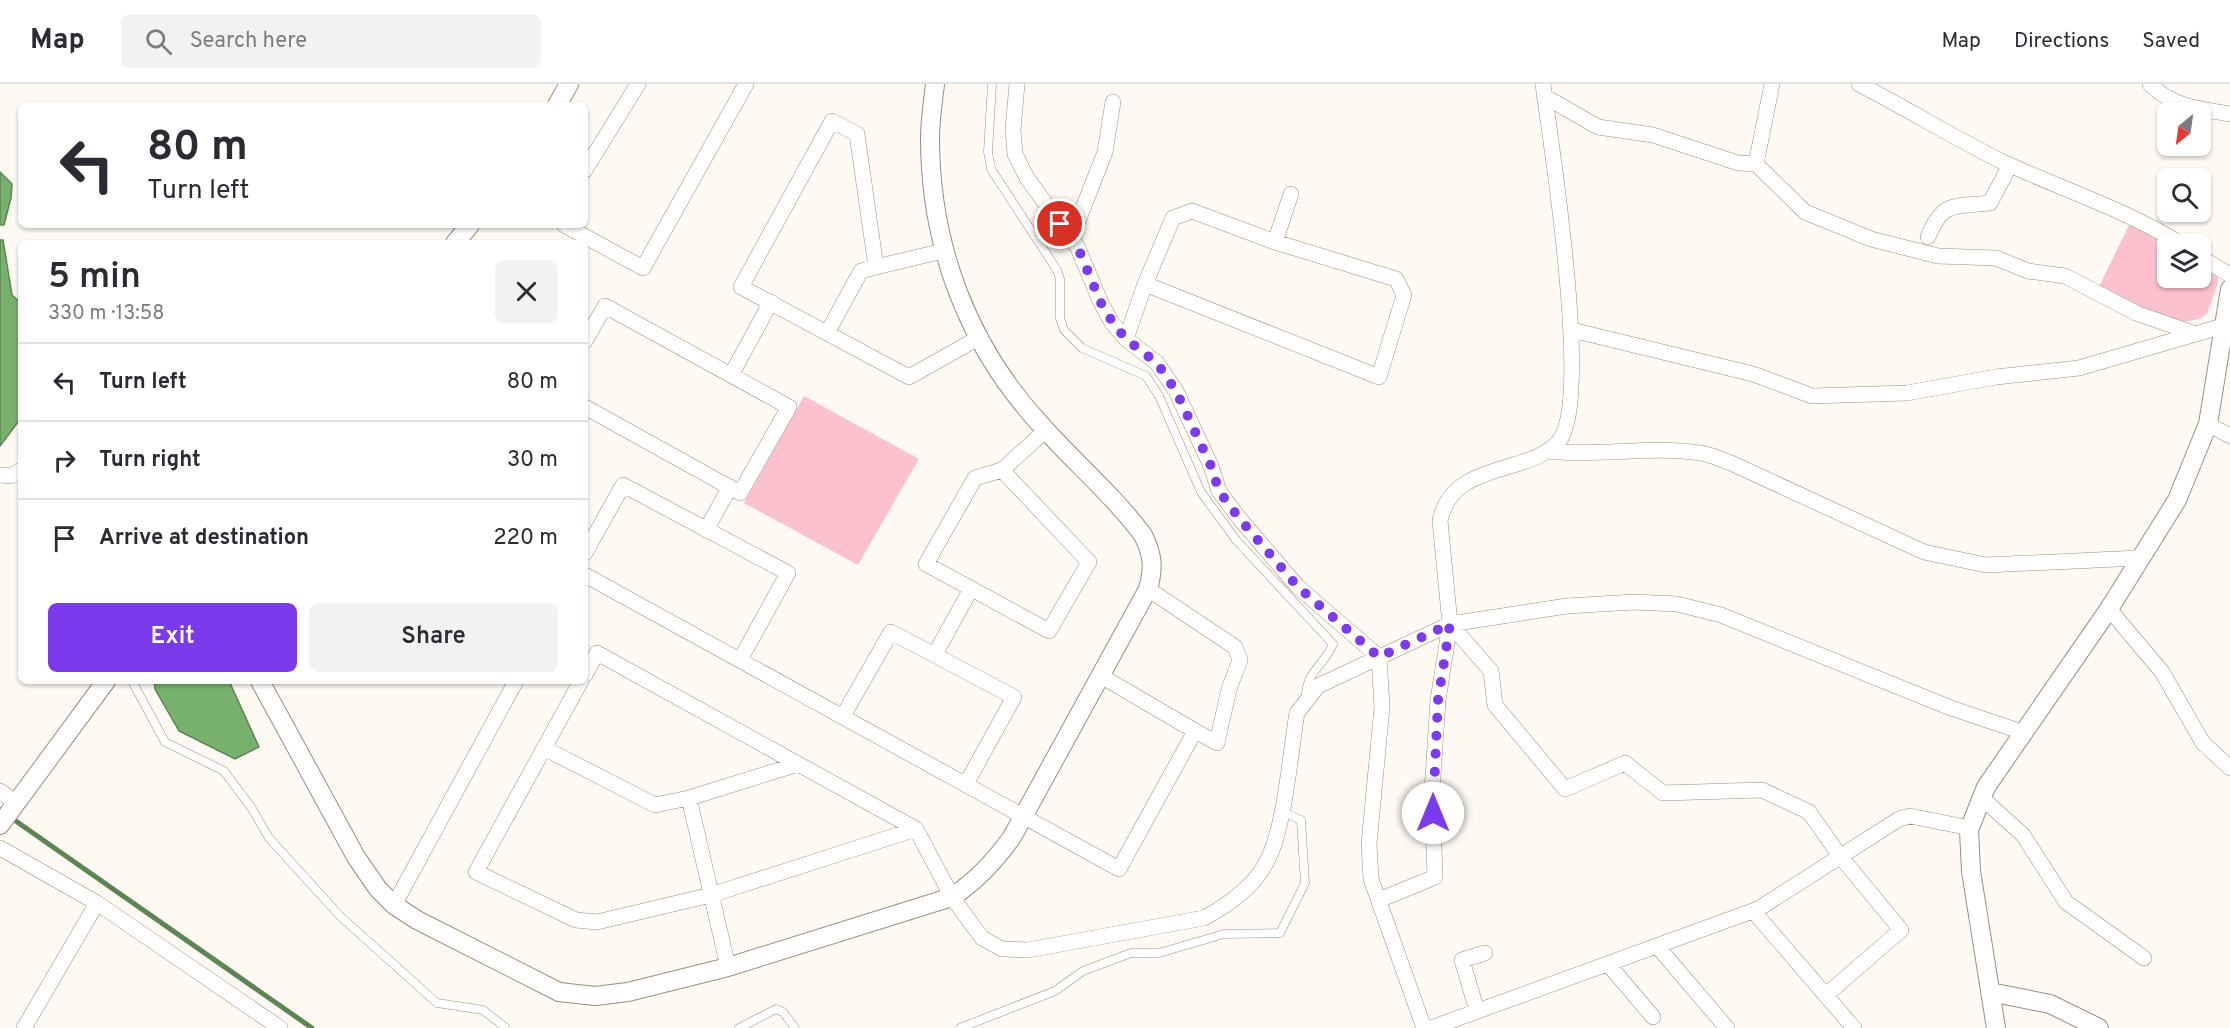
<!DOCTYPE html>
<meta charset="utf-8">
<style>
:root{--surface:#fff;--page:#f2f2f3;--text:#2b2b33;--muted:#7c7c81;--line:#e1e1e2;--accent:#7c3aed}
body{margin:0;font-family:Overpass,sans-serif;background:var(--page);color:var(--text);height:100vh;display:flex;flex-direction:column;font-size:22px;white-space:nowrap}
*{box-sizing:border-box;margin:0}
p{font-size:20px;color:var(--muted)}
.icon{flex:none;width:33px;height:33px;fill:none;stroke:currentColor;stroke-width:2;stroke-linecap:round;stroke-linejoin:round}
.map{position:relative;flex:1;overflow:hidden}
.details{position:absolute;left:18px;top:156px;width:570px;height:444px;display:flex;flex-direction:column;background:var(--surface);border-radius:9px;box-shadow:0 2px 4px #0004}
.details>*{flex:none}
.banner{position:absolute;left:18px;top:18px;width:570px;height:126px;border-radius:9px;box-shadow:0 2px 4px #0004;background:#fff;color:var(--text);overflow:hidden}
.needle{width:39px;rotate:209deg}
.tools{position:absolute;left:2157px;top:18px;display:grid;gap:12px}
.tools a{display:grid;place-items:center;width:54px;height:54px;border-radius:9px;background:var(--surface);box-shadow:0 2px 4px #0004;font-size:30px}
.pin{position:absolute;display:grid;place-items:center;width:51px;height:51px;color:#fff;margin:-26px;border:3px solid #fff;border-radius:50%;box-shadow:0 2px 6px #0007}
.me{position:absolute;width:66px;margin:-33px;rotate:0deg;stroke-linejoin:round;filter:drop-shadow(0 0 4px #0008)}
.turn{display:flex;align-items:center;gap:21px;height:126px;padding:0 30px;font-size:27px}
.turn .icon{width:78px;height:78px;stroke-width:2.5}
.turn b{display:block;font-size:42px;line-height:51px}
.round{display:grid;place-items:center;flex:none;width:63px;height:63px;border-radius:9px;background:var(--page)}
.head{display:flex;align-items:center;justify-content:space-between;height:102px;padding:0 30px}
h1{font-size:36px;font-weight:600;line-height:45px}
.primary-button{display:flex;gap:12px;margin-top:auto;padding:12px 30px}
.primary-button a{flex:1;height:69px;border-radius:9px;background:var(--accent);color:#fff;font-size:24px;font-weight:600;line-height:69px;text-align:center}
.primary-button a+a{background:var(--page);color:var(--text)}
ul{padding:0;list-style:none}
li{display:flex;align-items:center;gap:18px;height:78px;padding:0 30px;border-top:2px solid var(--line)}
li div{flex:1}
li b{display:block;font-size:22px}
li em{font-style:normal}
header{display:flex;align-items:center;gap:36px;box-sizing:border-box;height:84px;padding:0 30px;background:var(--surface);border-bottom:2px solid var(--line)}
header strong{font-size:28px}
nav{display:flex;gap:33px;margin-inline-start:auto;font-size:21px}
.search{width:420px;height:54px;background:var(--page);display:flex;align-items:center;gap:15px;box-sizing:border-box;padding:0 21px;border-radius:9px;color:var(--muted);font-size:22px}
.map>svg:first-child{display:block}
.green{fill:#fbc2cd}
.water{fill:#78b16e;stroke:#5d8454;stroke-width:1.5}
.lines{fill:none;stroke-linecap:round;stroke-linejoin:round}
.stream{stroke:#5d8454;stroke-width:5}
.service-casing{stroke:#978f85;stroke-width:9}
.minor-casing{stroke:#978f85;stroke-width:16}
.tertiary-casing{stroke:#978f85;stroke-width:20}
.service{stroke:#fff;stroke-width:8}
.minor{stroke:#fff;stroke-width:15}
.tertiary{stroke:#fff;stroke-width:18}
.route{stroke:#7c3aed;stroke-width:10;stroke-dasharray:0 18}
</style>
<header>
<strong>Map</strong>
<div class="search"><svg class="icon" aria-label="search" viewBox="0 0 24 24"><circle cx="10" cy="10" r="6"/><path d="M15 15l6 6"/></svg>Search here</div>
<nav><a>Map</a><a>Directions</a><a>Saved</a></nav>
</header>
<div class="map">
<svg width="2230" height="944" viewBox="0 0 2230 944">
<rect width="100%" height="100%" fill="#fef9f3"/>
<path class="green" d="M2130,139L2168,160V194H2200L2201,179L2217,191L2218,199L2207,230C2176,252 2127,220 2097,207Z
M804,312L919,375L858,481L744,419Z"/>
<path class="water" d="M0,88L12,100L11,114L4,141H0Z
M0,156H3L12,211L21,219V334L0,362Z
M154,597H229L259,663L235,675L179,647L155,605Z"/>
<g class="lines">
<path class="stream" d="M0,726L312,944"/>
<defs>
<path id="service" d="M992,0L988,68L991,85L1057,186L1060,195V234L1064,246L1082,264L1146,292L1159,312L1201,408L1236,456L1333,560C1324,582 1306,587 1306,613
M132,597L165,658L224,687L251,723L269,754L340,832L437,919L483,926L506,944
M739,944L776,925L783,928L795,944
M960,944L1055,907L1083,887L1131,869H1159L1224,850L1280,849L1305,799L1301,736L1281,727"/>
<path id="minor" d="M1017,0L1013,46L1015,70L1027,94L1078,164L1101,219L1112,239L1126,255L1157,279L1176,307L1211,382L1219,407L1239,434L1298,503L1379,573L1382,623L1369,760L1371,795L1424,944
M1859,0C1908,25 1954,54 2003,78C2064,106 2124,125 2181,160
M2150,0C2172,23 2200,25 2230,30
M1544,12L1598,43L1653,51L1738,79L1756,80L1805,128L1871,155L1938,172L1996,174L2028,187L2065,192L2136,229L2196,250
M1756,80L1772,0
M585,86L638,0
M564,141L643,184L746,0
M1928,153C1943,116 1954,123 1990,119L2010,81
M1071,155L1105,68L1113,18
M1275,158L1291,110
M943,167L876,183L857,50L832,37L741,203L909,293L980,253
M2200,173L2230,191
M1572,246L1753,290L1812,312L1907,309L1996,293L2079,284L2223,242
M827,249L861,187L876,183
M1126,255L1145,200L1173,134L1192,127L1275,158L1396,195L1404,211L1379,293L1145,200
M585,257L605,222L789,323L740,409L585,323
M731,291L771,218
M2208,340L2230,352
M1548,367C1598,373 1650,361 1700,369C1711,370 1721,376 1731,379L1924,468L1986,481L2139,474
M1002,386L1089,478L1049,547L926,480L975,394L1002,386L1046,346
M0,391L11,392L21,386
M706,446L730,403
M585,469L623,401L788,489L740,576
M585,491L1119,785L1195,647L1217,659L1229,605L1240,576L1235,563L1148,505
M2109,525L2162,588L2203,659L2230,684
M1450,540L1491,587L1495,621L1565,705L1625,679L1663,709L1762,706L1809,728L1840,772L1901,846L1826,911
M935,570L971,505
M585,591L597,569L916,745L952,813L982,854L1002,865L1028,866L1204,834C1228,821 1253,804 1266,779C1285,746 1290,669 1297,629L1318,602L1450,540L1567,522L1634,518L1677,520L1721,531L1951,624L2025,649
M1101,592L1195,647
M581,597L476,788L576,836L597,838L711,811L916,745
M843,632L891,548L1014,613L966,700
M544,664L655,721L689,714
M0,707L16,719
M1982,714L2023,751L2066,818L2144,874
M0,764L97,819L280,944
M1379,816L1435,793L1432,708L1438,616L1450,540L1440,437C1452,376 1530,392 1559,357C1592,317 1551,60 1543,0
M394,821L516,597
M1753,827L1854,944
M1657,862L1727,944
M1608,880L1653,933
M728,883L689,714L798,680
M1477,927L1462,876L1485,869
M24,944L97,819
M1431,944L1758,825L1899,735L1910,732L1970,744"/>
<path id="tertiary" d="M557,21L569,0
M455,159L470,141
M260,597L356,773L378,805L394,821L417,836L559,908L595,912L628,908L728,883L952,813C977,796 994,778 1012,753L1148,505C1154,484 1153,471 1143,451C1113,411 1074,378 1041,341C968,262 930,162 930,54C930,36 933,18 935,0
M0,741L106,597
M1990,908L2050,920L2099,944
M1996,944L1971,787L1969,746L1986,703L2109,525L2177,416L2208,340L2230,205"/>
</defs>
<use href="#service" class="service-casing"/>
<use href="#minor" class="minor-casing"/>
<use href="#tertiary" class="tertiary-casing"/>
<use href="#service" class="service"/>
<use href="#minor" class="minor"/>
<use href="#tertiary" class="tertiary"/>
</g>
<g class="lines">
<path class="route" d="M1060,140L1078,164L1101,219L1113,239L1126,255L1157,279L1176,307L1211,382L1219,407L1239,434L1298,503L1379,573L1450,540L1438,616L1433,729"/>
</g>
</svg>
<div class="tools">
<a><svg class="needle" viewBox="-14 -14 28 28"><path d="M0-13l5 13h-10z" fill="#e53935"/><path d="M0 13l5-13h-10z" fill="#7c7c81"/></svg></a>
<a><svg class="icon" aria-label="search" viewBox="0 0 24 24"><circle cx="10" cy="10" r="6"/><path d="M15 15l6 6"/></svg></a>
<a><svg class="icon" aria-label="layers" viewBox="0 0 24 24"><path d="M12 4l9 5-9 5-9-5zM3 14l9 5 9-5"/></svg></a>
</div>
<div class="pin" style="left:1060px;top:140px;background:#d93025"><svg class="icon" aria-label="arrive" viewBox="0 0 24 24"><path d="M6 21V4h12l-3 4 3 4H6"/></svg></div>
<svg class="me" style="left:1433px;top:729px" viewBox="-20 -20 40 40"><circle r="19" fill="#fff"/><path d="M0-13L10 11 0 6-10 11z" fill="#7c3aed"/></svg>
<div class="banner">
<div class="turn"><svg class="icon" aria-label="left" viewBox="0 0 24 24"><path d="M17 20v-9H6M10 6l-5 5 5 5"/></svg><div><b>80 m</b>Turn left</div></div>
</div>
<section class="details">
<div class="head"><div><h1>5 min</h1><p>330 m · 13:58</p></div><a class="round"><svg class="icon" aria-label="close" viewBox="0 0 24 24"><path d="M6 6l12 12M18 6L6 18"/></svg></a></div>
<ul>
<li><svg class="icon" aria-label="left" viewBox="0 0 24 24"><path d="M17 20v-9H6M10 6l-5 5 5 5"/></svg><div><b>Turn left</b></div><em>80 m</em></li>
<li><svg class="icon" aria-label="right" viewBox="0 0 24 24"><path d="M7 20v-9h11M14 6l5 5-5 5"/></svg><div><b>Turn right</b></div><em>30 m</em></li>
<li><svg class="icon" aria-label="arrive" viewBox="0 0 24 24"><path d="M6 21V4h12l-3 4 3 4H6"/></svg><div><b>Arrive at destination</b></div><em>220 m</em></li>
</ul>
<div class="primary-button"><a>Exit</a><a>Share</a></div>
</section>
</div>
